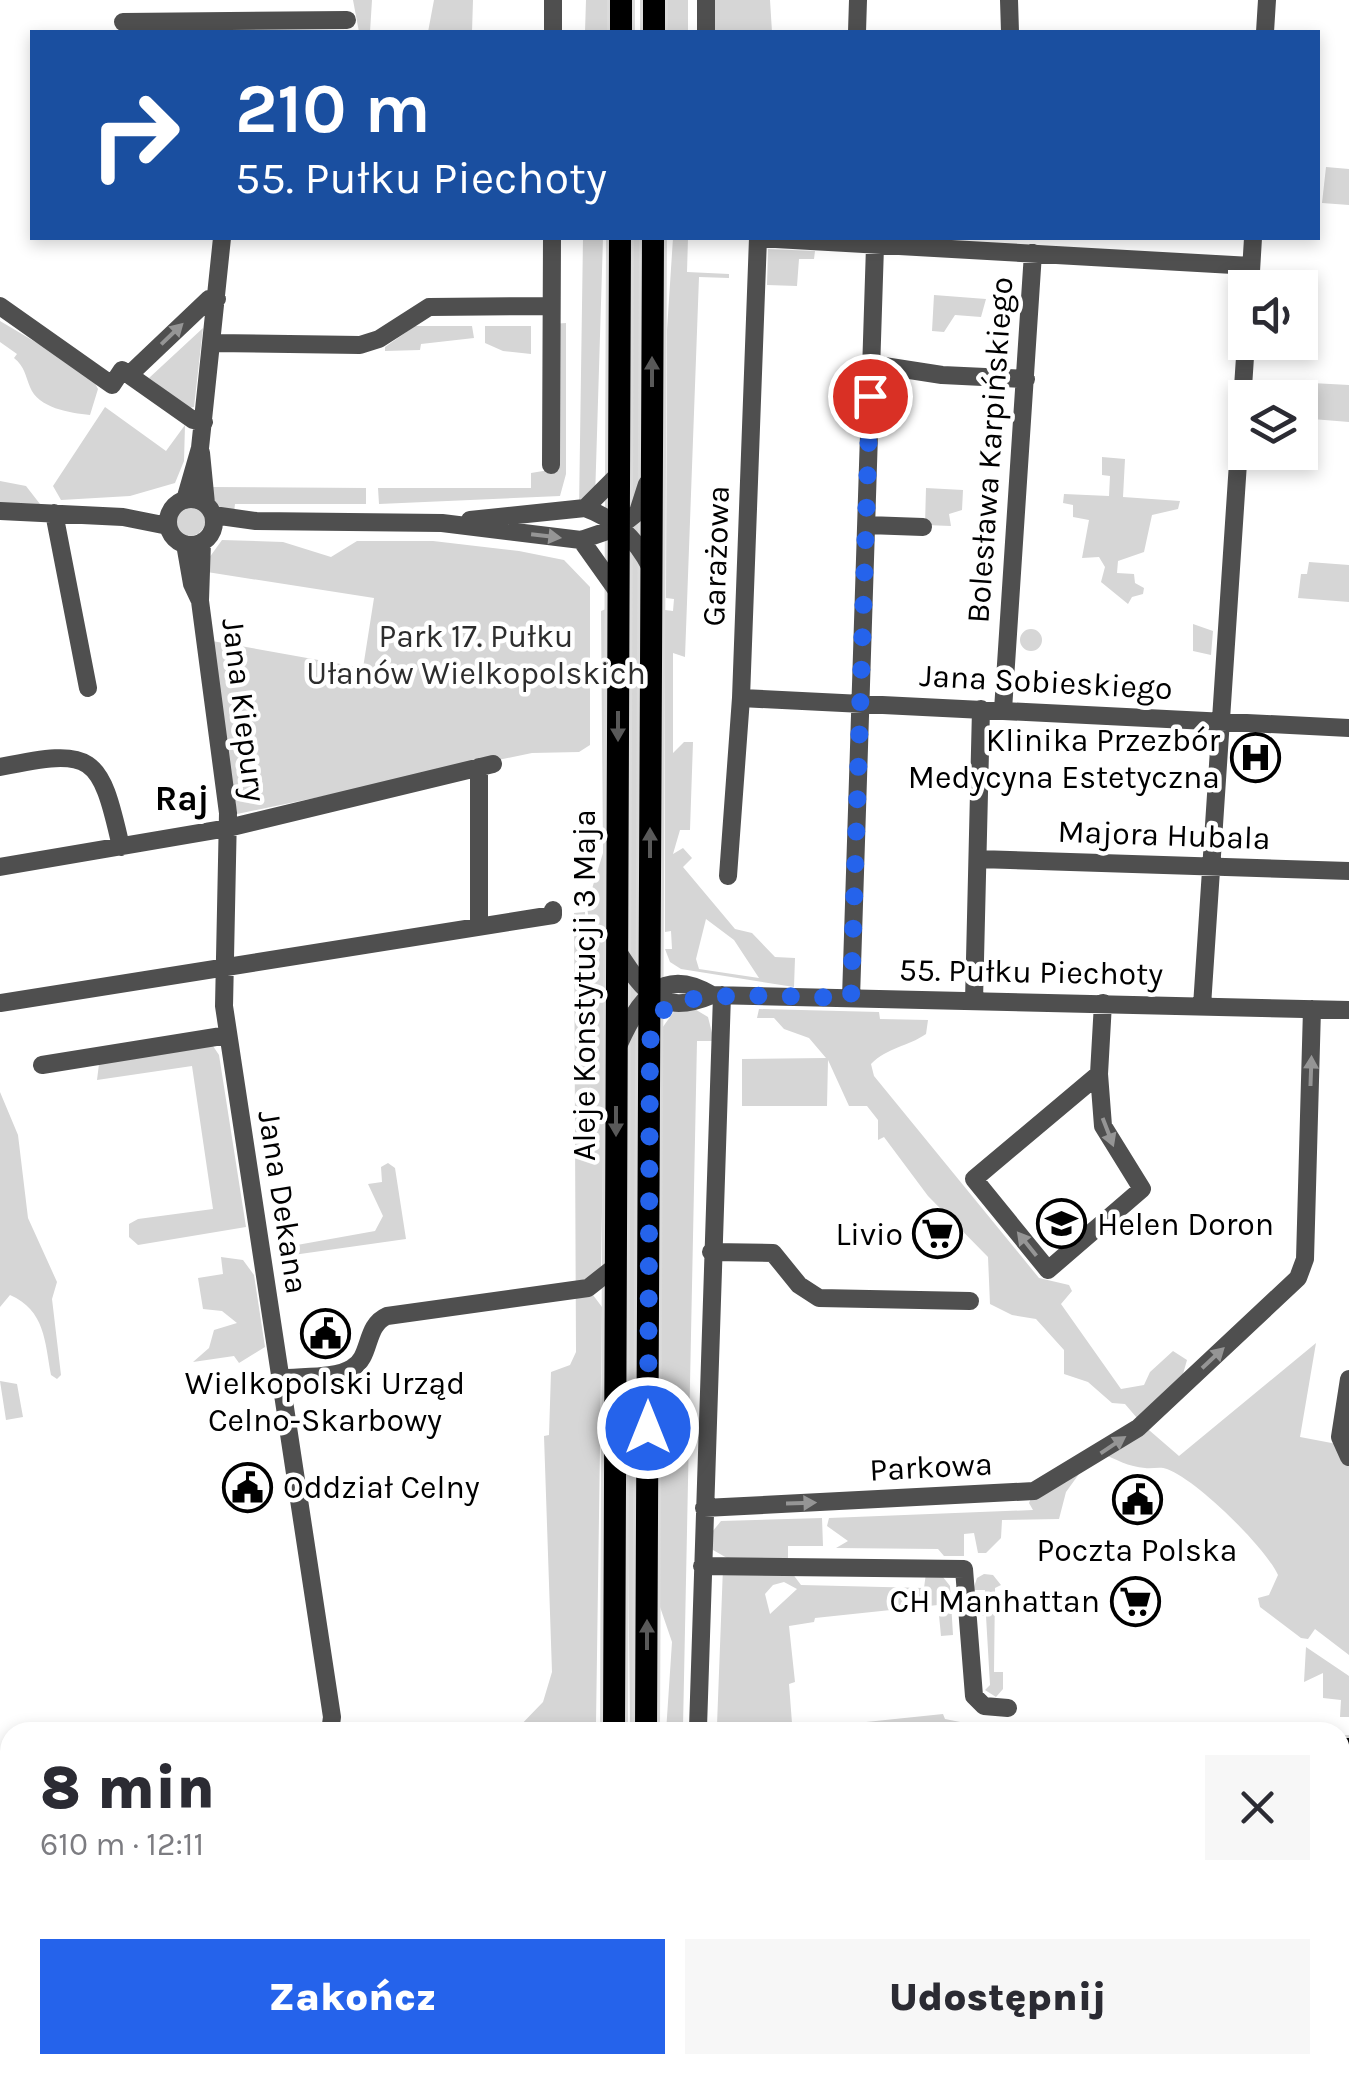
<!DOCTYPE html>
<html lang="pl">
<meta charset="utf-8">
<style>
:root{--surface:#fff;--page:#f7f7f7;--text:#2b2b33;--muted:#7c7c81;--accent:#2563eb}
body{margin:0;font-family:Karla,sans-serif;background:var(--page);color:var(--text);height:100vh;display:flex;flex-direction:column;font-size:38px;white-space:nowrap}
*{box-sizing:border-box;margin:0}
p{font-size:32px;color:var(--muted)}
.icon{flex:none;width:55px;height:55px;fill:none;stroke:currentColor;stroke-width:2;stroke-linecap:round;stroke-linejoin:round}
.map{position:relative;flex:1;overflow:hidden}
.panel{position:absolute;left:0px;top:1722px;width:1350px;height:352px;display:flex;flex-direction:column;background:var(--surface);border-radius:30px 30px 0 0;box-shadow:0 5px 15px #0003}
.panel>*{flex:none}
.hud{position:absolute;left:30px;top:30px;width:1290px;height:210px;border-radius:0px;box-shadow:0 5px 15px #0003;background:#1a4fa0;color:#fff;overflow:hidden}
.controls{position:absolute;left:1228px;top:270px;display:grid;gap:20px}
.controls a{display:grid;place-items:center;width:90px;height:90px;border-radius:0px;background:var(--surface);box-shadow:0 5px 15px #0003;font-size:50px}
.pin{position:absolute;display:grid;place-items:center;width:85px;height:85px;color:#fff;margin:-42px;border:5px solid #fff;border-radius:50%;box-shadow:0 2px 10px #0007}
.me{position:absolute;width:110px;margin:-55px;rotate:0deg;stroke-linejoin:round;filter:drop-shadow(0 0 8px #0008)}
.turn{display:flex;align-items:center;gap:35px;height:210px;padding:0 40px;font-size:45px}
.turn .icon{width:130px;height:130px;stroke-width:2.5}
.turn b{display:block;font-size:70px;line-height:85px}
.round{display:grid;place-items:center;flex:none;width:105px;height:105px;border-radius:0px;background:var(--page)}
.head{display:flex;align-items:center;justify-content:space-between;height:170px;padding:0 40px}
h1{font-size:60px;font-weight:800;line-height:75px}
.primary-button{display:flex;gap:20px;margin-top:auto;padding:20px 40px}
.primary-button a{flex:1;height:115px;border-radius:0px;background:var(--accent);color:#fff;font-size:40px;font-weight:800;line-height:115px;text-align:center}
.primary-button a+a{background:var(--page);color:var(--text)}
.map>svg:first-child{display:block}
.green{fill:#d6d6d6;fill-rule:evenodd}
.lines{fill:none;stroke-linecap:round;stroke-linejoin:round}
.major-casing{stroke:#dbdbdb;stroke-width:28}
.minor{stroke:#4f4f4f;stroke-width:18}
.major{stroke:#000;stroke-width:22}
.oneway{fill:#959595}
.oneway2{fill:#595959}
.route{stroke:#2563eb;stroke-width:18;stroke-dasharray:0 32.4}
.labels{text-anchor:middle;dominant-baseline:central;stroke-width:9;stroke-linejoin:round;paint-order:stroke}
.street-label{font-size:32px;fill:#000;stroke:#fff}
.park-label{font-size:32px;fill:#2d2d2d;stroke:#fff}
.poi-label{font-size:32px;fill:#000;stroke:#fff;text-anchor:end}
.neighbourhood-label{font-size:35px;font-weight:bold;fill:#000;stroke:#fff}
</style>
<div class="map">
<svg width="1349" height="2073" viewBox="0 0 1349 2073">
<rect width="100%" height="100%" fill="#fff"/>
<path class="green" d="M353,0H372L370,32H359Z
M434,0H473L472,32H428Z
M586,0H610L609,32H585Z
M667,0H688V32H667Z
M706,0H770L772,32H706Z
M1326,167L1349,169V205L1322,203Z
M583,238H603L595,499L579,509Z
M631,238H644L636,1732H630L623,1048Z
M673,238H688L687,272L729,274V278L699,277L685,657L673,653V753L684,742H693L690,830H680L673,854L683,848L692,858L683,867L735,929L752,933L775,957L795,958L794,987L681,969L670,962L665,949H672L671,931L665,932V610L673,611L674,599L666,598L667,330ZM706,919L734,940L759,978L699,969L696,959Z
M768,249L815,251L814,259H799L797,286L767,285Z
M934,295L986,299L981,317L955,315L944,332L932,331Z
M0,321L91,375L98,389L90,415C70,413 38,408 30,387C25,375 25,367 14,358L17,354L0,342Z
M566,323V474L560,496L379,504L378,488H531V473L549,470L551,324Z
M415,326H472L474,338L421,344L420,350L385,351V347Z
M485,326H531V354L503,351L485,343Z
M203,328L194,407L189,408L149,378Z
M1257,380L1349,385V422L1300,418V398L1256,397Z
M105,407L166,451L185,425L184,461L175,483L130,496L61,500L53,486Z
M1102,457L1125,459L1123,497L1180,501L1178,509L1152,515L1144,552L1118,561L1117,573L1134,574L1135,583L1144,588L1143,594L1132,597L1128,604L1101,582L1105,567L1099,557L1082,558L1089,520L1073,517V505L1063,503L1064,494L1109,496L1110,476L1102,475Z
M0,481L26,486L40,504L0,503Z
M209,487L366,488V504H235L234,512L216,510Z
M926,488L963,490L962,510L949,514L951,526L925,525Z
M175 521a15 15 0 1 1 30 0a15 15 0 1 1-30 0Z
M222,540L283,542L331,557L357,541H433L519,551L564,560L590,587V745L579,752L532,753L237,814L212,641L363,668L374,598L207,572L209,558Z
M1309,562L1349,565V602L1298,598L1301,574H1307Z
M606,609L607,936L590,934L587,905L603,853L601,611Z
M1193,624L1213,631L1211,655L1193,651Z
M1020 640a11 11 0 1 1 22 0a11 11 0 1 1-22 0Z
M585,912L586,942L607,941L601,1266L593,1295L602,1307L596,1724L591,1732H514L543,1702L552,1672L544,1436L549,1435L551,1372L570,1365L576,1352L574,913Z
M693,1008L708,1017L714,1041H697L683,1727L692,1728V1732H666L672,1642L658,1601L660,1031L675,1010Z
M759,1009L879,1012L880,1019L928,1020L926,1034C907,1047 888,1047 871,1064L874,1076L1039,1278L1069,1285L1072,1291L1061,1304L1121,1389L1144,1385L1150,1372L1173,1351L1187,1360L1183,1374L1137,1418L1125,1404L1112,1403L1088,1382L1064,1374V1350L1036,1319L1012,1315L990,1304L988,1257L928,1196L884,1137L878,1140V1120L867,1106H849L828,1060L827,1106H742V1059L826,1058L809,1038L784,1029L774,1018H757Z
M213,1046L219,1055L246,1227L138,1245L129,1237V1224L138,1219L213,1209L192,1066L97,1080L99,1064Z
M0,1092L18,1135L28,1218L57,1282L52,1299L61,1375L57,1379L51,1375C45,1342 45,1310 10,1295L0,1307Z
M388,1163L395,1168L406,1239L293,1255L297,1245L375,1231L383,1216L368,1184L382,1182L381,1167Z
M221,1257L243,1260L254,1275L265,1347L239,1363L234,1356L193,1362L209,1348L214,1330L237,1323L222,1311L203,1309L198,1278L223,1274Z
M1316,1343L1300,1437L1342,1445L1349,1455V1655L1315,1629L1308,1639L1301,1638L1260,1607L1258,1598L1269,1595L1278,1575C1265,1547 1197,1480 1167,1469C1160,1466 1153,1469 1145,1468C1129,1467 1115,1459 1101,1453L1142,1424L1179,1456Z
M0,1381L17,1384L23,1417L6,1420Z
M1079,1474L1066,1492L1059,1519L1002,1520L1001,1538L986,1553H978L974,1533L964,1534V1556H944L938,1549L836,1548L848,1541L827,1526L829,1518L1033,1510L1029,1503L1034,1491Z
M822,1518L823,1546H788V1558H727L713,1550L712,1532L721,1521Z
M786,1565L801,1585L924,1588L926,1573L943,1577L950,1586L953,1635L941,1636L938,1605L815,1618L814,1622L789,1626L795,1682L789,1684L792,1723L704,1732V1727L717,1725L723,1567ZM784,1582L797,1589L770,1614L765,1594L773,1585Z
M984,1574L993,1575L1001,1585L995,1588L994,1672H1003V1689L996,1697L985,1690L990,1685L986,1616H977L976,1605L985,1604V1590H973L977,1578Z
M1306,1647L1349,1676V1717H1340L1341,1700L1323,1698V1673L1304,1682Z
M943,1714L945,1719L1001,1730L770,1732Z
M1340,1796H1349V1843L1340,1841Z
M10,1958V2044L0,2043V1959Z
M222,2065H262L258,2073H179Z
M400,2065H477L484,2073H405Z"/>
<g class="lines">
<defs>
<path id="major" d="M621,32V0
M654,32V0
M614,1732L620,238
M646,1732L653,238
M1340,1749H1349
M1340,1773L1349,1774
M0,1874L10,1873
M613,2073V2065
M645,2073V2065"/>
</defs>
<use href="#major" class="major-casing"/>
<path class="minor" d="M706,0V32
M1009,0L1010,32
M123,22L347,20
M553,32V0
M857,32L858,0
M1265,32L1267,0
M758,238L1251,266
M1250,288L1253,238
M0,306L112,385L122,370L193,420L204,422
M212,343L360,345L379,339L429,307L551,306
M871,364L942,375L1026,379
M129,375L209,299H217
M201,453L206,504
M551,465L552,238
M168 522a23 23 0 1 1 46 0a23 23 0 1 1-46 0Z
M185,500L200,448L222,238
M585,508L619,474
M0,511L123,517L168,526
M54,513L88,688
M213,515L256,521L442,523L581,540L619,527L638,512L647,484
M470,520L585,508C616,519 637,540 651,568
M867,525L923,527
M581,540L618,592
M185,544L192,584L200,601L228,813L224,1006L332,1717L330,1732
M200,600L202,542
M741,698L1349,728
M1003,710L1033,253
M0,767C93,748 100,753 121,847
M479,767V923
M978,859L1349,871
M0,867L228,828L493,764
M728,876L741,698L758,238
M618,952C644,992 661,1017 712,995L1349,1010
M851,998L875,246
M974,1001L981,709
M0,1003L553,915V910
M1202,1006L1246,342
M619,1044C638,1002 661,964 712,995
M42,1065L228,1035
M1099,1074L974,1179L1048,1270L1142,1189L1103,1126L1099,1074L1103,1003
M711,1252L773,1253L799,1285L819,1298L970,1301
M279,1379C300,1376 335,1379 352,1368C372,1357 364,1326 387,1316L588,1288L616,1266
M1349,1379L1340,1437L1349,1457
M704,1508L1034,1491L1138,1428L1298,1278L1305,1259L1312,1009
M702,1566L964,1569L974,1696L984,1706L1008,1708
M698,1728L722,995
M1340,1892L1349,1893
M0,1925L10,1924
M0,1959L10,1958
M477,2065L484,2073
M847,2065L852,2073
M996,2065L1001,2073
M1188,2065L1196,2073
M65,2073L66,2065
M328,2073L331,2065
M875,2073L895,2065"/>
<use href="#major" class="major"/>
</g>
<defs><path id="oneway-solid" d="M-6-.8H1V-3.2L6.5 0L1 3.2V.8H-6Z" transform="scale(2.5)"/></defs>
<g class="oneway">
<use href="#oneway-solid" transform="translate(172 334) rotate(-44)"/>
<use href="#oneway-solid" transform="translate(546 536) rotate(7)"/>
<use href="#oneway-solid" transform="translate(1311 1071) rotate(-88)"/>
<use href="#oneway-solid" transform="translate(1108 1132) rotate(69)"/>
<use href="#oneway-solid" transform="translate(1027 1244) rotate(-129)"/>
<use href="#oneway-solid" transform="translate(1213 1358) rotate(-43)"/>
<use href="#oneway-solid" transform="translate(1113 1445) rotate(-34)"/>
<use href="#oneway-solid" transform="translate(801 1503) rotate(-2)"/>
</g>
<g class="oneway2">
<use href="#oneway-solid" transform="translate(652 372) rotate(-90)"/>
<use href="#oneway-solid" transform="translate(618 726) rotate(90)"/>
<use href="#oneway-solid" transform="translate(650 843) rotate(-90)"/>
<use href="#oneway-solid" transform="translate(616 1121) rotate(90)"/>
<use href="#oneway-solid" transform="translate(647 1635) rotate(-90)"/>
</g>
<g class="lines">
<path class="route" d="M648,1428L650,1041C654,1030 657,1015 667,1007C691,989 815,998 851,998L870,396"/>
</g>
<defs>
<symbol id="hospital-ring" viewBox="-11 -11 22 22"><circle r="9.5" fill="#fff" stroke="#000" stroke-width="1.5"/><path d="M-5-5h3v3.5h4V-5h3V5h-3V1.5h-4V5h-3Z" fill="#000"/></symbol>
<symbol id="university-ring" viewBox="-11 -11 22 22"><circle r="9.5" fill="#fff" stroke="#000" stroke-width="1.5"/><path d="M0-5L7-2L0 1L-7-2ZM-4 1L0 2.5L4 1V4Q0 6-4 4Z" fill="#000"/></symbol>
<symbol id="supermarket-ring" viewBox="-11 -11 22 22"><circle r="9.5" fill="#fff" stroke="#000" stroke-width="1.5"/><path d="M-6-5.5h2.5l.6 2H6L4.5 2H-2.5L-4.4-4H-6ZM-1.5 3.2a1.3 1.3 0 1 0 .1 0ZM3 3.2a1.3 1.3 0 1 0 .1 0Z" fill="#000"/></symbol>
<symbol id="civic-ring" viewBox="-11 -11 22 22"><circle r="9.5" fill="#fff" stroke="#000" stroke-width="1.5"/><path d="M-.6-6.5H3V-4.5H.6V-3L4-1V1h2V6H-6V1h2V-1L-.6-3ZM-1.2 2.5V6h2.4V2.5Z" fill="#000"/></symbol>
</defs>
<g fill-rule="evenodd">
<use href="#hospital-ring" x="1228" y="730" width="55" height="55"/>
<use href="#university-ring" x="1034" y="1196" width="55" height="55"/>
<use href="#supermarket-ring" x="910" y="1206" width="55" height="55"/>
<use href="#civic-ring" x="298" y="1306" width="55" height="55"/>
<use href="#civic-ring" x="220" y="1460" width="55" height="55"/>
<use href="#civic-ring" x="1110" y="1472" width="55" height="55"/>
<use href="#supermarket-ring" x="1108" y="1574" width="55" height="55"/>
</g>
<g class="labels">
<g class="street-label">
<text transform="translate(990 450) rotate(-86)">Bolesława Karpińskiego</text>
<text transform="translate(716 556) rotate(-88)">Garażowa</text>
<text transform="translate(1046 682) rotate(3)">Jana Sobieskiego</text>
<text transform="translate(244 710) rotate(83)">Jana Kiepury</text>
<text transform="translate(1164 835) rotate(2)">Majora Hubala</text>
<text transform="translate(1031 972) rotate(1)">55. Pułku Piechoty</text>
<text transform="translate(584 985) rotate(-90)">Aleje Konstytucji 3 Maja</text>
<text transform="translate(283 1202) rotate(81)">Jana Dekana</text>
<text transform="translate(931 1467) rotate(-3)">Parkowa</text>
</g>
<g class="park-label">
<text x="476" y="636">Park 17. Pułku<tspan x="476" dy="37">Ułanów Wielkopolskich</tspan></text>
</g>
<g class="poi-label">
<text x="1220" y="740">Klinika Przezbór<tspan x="1220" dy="37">Medycyna Estetyczna</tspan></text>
<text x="1097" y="1224" text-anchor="start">Helen Doron</text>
<text x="903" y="1234">Livio</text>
<text x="325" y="1383" text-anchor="middle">Wielkopolski Urząd<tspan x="325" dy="37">Celno-Skarbowy</tspan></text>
<text x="283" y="1487" text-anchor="start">Oddział Celny</text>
<text x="1137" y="1550" text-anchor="middle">Poczta Polska</text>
<text x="1100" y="1601">CH Manhattan</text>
</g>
<g class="neighbourhood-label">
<text x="182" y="798">Raj</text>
</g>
</g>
</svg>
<div class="controls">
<a><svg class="icon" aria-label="sound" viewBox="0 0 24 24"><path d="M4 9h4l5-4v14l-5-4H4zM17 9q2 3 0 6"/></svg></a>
<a><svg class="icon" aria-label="layers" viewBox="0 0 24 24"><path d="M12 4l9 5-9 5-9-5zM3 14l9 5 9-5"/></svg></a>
</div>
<div class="pin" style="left:870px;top:396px;background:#d93025"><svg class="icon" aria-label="arrive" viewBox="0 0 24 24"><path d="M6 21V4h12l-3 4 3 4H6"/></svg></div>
<svg class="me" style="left:648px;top:1428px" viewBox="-20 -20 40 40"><circle r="17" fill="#2563eb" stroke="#fff" stroke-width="3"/><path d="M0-11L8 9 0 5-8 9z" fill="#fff"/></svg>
<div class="hud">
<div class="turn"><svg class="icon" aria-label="right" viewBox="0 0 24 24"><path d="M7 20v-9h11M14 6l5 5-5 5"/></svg><div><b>210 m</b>55. Pułku Piechoty</div></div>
</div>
<section class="panel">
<div class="head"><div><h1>8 min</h1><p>610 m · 12:11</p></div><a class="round"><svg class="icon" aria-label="close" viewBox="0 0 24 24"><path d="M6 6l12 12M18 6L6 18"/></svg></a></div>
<div class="primary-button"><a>Zakończ</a><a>Udostępnij</a></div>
</section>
</div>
